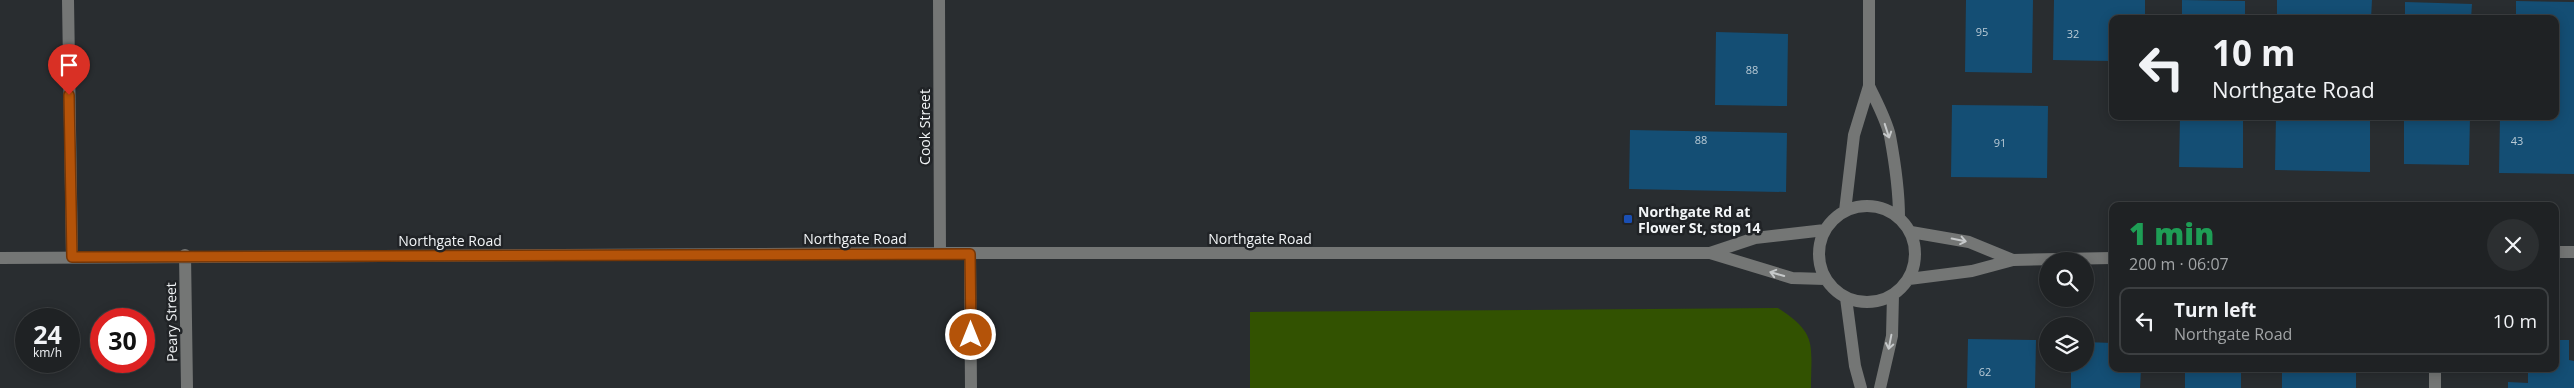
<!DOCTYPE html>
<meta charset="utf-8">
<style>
:root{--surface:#1f2224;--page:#2c2f31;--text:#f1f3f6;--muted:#a1a4a6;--line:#3c3f41}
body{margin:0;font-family:"Open Sans",sans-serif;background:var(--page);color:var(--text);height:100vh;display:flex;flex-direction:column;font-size:19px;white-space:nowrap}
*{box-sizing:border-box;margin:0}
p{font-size:16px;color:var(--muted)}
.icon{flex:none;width:28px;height:28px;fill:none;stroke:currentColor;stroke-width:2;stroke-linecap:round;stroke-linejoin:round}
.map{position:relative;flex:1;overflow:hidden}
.sheet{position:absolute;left:2109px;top:202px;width:450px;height:170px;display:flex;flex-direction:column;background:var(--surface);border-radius:10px;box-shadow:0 2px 12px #0003,0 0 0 1px var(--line)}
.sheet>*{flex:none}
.guide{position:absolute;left:2109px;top:15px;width:450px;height:105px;border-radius:10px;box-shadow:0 2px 12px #0003,0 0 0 1px var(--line);background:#1f2224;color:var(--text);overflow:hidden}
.buttons{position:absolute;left:2039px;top:252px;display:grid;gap:10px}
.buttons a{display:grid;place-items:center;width:55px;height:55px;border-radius:50%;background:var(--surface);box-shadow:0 2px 12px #0003,0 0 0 1px var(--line);font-size:25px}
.speed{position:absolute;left:15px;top:308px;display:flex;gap:10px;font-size:25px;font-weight:700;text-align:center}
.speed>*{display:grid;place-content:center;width:65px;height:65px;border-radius:50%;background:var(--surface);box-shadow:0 2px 12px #0003,0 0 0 1px var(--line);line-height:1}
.speed small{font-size:12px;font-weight:400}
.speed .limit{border:8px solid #d22;background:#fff;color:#111}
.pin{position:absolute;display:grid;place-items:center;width:42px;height:42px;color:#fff;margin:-51px -21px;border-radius:50% 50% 50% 0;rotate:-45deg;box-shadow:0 0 5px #0007}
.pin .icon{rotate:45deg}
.me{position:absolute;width:55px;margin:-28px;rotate:0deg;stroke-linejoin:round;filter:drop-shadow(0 0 4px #0008)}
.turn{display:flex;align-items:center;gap:18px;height:105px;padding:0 20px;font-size:22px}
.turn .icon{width:65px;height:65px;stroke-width:2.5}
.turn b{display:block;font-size:35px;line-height:42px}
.round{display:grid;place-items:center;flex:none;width:52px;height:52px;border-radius:26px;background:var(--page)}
.overview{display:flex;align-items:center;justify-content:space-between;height:85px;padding:0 20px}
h1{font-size:30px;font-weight:800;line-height:38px;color:#1e9e55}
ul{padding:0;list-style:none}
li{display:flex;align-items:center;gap:15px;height:68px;margin:0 10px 8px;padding:0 10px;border:2px solid var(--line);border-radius:10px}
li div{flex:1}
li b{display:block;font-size:19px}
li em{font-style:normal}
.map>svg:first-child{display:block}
.green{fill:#325201}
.building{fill:#144e74}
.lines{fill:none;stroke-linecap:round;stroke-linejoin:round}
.minor{stroke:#747675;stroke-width:12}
.oneway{stroke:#c6c9ca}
.route-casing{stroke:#753606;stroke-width:12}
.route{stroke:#b45309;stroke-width:9}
.transit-dot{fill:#1a4fb4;stroke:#202326;stroke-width:2}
.labels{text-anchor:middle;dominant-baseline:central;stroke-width:5;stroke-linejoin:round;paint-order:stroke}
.number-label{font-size:11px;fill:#bacbd6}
.street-label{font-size:14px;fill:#f2f5f7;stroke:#202326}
.poi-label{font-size:14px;font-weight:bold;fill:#f2f5f7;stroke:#202326;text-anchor:start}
</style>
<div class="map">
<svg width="2574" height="388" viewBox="0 0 2574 388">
<rect width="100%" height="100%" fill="#292d30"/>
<path class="green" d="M1778,308C1818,334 1811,344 1811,388H1250V312Z"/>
<path class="building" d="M1966,0H2033L2032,73L1965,72Z
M2054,0H2145V19H2112V61L2053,60Z
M2182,0L2245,1V19H2182Z
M2277,0H2372L2371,19H2277Z
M2516,1L2574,2V174L2499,173L2500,116H2555V19H2516Z
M2405,2L2472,4L2471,19H2405Z
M1716,32L1788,34L1787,106L1715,105Z
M1952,105L2048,106L2047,178L1951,177Z
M2180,116H2243V168L2179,167Z
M2276,116H2370V172L2275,170Z
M2404,116H2470L2469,165L2404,164Z
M1630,130L1787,133L1786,192L1629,189Z
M1968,339L2036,340L2035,388H1967Z
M2555,340H2569V360L2574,361V388H2508V382L2528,383V369H2555Z
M2085,342L2112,343V369H2141L2140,388H2071V364H2085Z
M2185,369H2241V388H2185Z
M2282,369H2356V388H2282Z"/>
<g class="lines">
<path class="minor" d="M68,0L72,257
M939,0L940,253
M1869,86C1876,101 1886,119 1890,136C1895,163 1899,189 1899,217
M1819 254a48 48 0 1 1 96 0a48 48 0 1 1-96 0Z
M1845,211L1854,135L1869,86V0
M1911,232L1969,242L2013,260
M2555,252H2574
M1710,253L1792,278L1825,279
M970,254L971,388
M185,255L187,388
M0,258L940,253H1710L1755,238L1825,230
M1909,279L1972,271L2013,260L2112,258
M1846,298L1855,366L1861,388
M1880,388L1892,336L1893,295
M2435,388V369"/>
</g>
<defs><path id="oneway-shaft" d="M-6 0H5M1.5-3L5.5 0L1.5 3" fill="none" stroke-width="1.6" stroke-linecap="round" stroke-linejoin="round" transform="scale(1.25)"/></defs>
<g class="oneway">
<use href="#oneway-shaft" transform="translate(1887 131) rotate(72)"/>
<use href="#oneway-shaft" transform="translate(1959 240) rotate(11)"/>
<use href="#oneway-shaft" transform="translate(1777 274) rotate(-164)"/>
<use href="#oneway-shaft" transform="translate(1890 342) rotate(101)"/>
</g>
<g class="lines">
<defs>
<path id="route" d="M69,95L72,257L970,254L971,335"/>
</defs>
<use href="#route" class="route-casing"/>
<use href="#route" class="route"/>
</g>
<rect class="transit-dot" x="1623" y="214" width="10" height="10" rx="2.5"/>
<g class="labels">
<g class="number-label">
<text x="1982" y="31">95</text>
<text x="2073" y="33">32</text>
<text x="1752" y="69">88</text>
<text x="1701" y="139">88</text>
<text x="2517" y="140">43</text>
<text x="2000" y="142">91</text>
<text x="1985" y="371">62</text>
</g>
<g class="street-label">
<text transform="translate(924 127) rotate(-90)">Cook Street</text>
<text x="855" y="238">Northgate Road</text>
<text x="1260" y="238">Northgate Road</text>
<text x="450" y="240">Northgate Road</text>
<text transform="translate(171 322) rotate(-91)">Peary Street</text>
</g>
<g class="poi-label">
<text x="1638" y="211">Northgate Rd at<tspan x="1638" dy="16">Flower St, stop 14</tspan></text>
</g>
</g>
</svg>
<div class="buttons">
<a><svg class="icon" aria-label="search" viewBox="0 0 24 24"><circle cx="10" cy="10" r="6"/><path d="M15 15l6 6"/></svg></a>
<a><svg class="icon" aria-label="layers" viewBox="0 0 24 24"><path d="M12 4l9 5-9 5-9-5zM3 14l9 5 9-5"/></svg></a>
</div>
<div class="speed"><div>24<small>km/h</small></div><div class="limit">30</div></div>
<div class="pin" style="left:69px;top:95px;background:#d93025"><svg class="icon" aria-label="arrive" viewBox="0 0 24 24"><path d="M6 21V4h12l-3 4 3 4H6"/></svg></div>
<svg class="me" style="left:971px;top:335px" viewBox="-20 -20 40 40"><circle r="17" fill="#b45309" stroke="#fff" stroke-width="3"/><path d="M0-11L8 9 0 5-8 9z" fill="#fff"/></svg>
<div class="guide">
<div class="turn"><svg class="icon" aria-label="left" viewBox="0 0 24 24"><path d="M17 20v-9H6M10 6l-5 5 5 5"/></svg><div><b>10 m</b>Northgate Road</div></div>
</div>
<section class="sheet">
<div class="overview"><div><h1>1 min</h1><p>200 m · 06:07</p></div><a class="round"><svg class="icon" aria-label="close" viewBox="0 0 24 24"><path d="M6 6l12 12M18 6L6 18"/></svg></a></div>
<ul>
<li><svg class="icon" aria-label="left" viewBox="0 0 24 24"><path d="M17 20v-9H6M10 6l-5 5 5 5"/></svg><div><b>Turn left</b><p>Northgate Road</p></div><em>10 m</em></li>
</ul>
</section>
</div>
